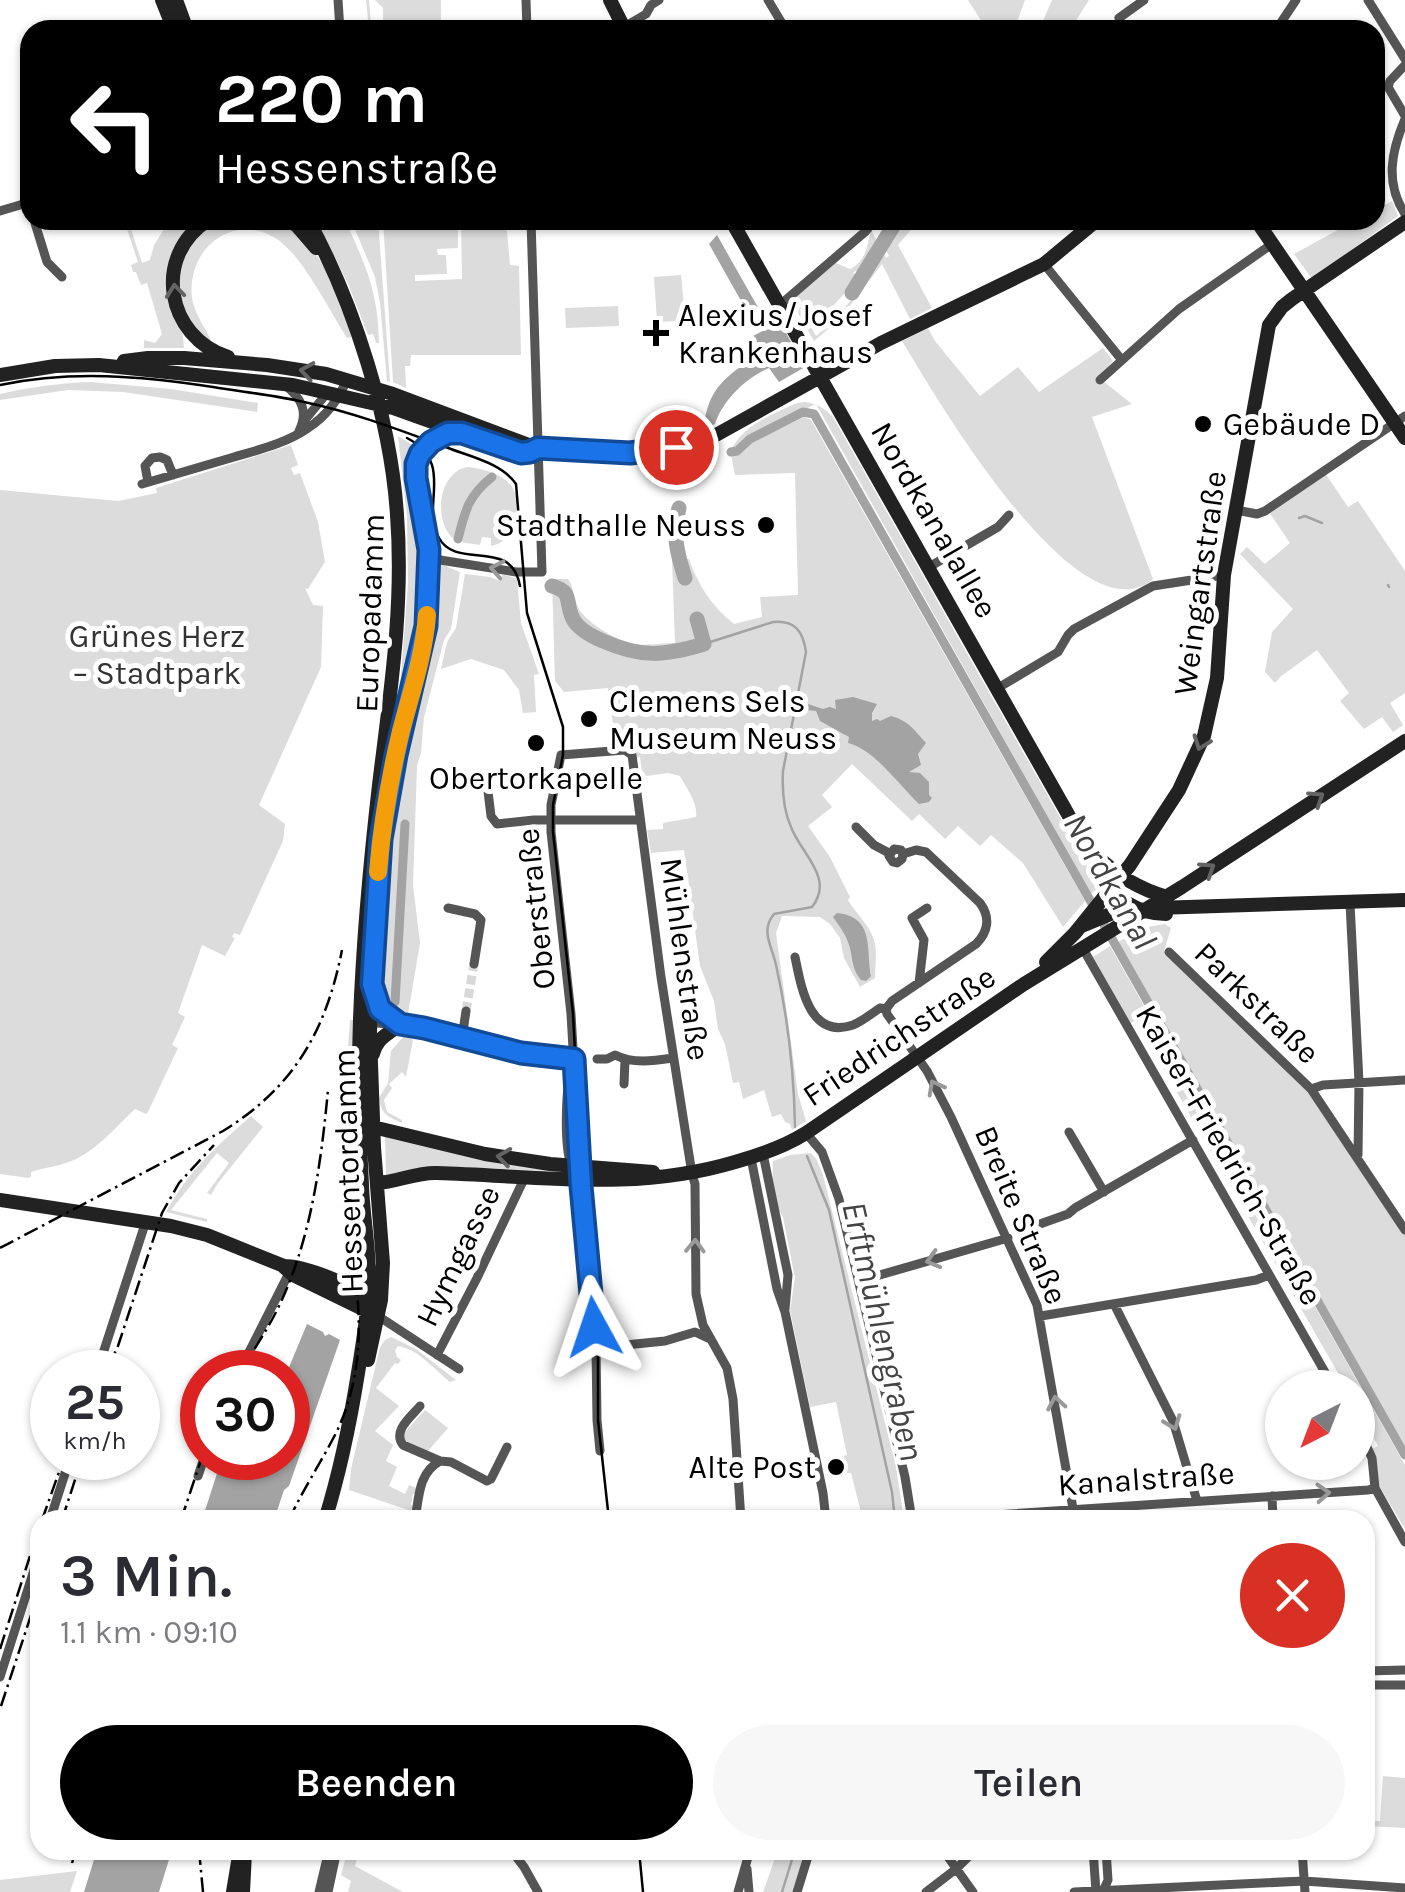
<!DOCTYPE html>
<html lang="de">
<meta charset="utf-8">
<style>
:root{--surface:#fff;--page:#f7f7f7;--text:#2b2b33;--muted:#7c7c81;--accent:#000}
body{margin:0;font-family:Karla,sans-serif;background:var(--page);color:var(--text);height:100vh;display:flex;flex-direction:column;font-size:38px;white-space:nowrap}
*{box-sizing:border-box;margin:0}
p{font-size:32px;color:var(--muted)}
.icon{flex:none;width:55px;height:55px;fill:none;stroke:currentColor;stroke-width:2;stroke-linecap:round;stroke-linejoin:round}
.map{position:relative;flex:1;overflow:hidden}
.panel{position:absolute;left:30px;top:1510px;width:1345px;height:350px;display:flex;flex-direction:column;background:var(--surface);border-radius:30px;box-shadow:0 2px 8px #0004}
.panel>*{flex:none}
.top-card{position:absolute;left:20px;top:20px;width:1365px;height:210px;border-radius:30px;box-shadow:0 2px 8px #0004;background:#000;color:#fff;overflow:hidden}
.needle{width:65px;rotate:222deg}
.controls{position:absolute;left:1265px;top:1370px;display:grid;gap:20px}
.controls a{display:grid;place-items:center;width:110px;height:110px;border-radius:50%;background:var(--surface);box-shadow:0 2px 8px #0004;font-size:50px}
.speed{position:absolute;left:30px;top:1350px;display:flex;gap:20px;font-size:50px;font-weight:700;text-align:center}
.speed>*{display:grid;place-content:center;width:130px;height:130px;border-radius:50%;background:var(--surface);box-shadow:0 2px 8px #0004;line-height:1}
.speed small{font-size:25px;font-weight:400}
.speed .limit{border:15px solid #d22;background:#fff;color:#111}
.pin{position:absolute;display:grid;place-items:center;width:85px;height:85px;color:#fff;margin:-42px;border:5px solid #fff;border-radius:50%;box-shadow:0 2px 10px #0007}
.me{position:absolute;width:110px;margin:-55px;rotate:355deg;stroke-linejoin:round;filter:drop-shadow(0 0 8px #0008)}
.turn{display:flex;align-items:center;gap:35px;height:210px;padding:0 30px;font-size:45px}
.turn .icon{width:130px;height:130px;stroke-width:2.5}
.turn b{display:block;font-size:70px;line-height:85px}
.round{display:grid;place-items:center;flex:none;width:105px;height:105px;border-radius:52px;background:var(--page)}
.headline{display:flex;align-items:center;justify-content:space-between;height:170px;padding:0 30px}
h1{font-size:60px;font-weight:600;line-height:75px}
.cta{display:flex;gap:20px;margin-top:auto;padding:20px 30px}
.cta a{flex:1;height:115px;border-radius:60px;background:var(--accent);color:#fff;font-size:40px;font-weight:600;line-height:115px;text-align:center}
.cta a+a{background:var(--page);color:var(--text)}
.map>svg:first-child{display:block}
.green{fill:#dcdcdc}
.water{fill:#a3a3a3}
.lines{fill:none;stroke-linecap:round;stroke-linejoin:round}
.stream{stroke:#a3a3a3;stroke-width:2.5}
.canal{stroke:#a3a3a3;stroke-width:9}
.river{stroke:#a3a3a3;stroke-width:15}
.street-tunnel{stroke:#d9d9d9;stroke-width:9;stroke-dasharray:9 4.5;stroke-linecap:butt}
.street{stroke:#555;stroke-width:9}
.secondary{stroke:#222;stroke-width:14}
.tram{stroke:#000;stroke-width:2.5}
.rail{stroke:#000;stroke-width:2.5;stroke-dasharray:15 5 2.5 5;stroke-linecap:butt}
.oneway{stroke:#646464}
.oneway2{stroke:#999}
.route-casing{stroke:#114b97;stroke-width:25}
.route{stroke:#1a73e8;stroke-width:18}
.slow{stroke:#f59e0b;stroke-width:18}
.poi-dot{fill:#000;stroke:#fff;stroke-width:4}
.labels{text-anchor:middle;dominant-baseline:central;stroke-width:10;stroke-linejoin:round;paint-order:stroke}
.poi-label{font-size:32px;fill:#000;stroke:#fff;text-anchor:start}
.street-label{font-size:32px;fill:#000;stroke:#fff}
.park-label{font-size:32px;fill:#333;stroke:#fff}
.water-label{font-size:35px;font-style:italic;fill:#444;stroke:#fff}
</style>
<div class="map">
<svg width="1405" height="1892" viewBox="0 0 1405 1892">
<rect width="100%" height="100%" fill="#fff"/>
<path class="green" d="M366,0H369L371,24L383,23V8L375,0H441V21L432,30H369Z
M968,0H1025L1014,30H987Z
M1052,0H1089L1070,30H1039Z
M1392,201L1398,216L1312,279L1294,254L1356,220H1375V210Z
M124,220H128L142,263L150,260L154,245L170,220H201L175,254L184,348H144V340L155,343L162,334L147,283L141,285L136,272H133L131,265L138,262Z
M214,220H282C322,244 337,296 353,337L347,338C331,313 304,260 282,243C238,208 186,246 192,298C194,312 205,328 211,340L209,345L181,311L177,273L189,242Z
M316,220H345C366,266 378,291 379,343H376L373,334L368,335L349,286Z
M351,220H378L390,382L387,381L380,303L375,277Z
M383,220L458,221V248L437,249L438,255H446L447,274L415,275V281L462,279L461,220H506L510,265L519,266L521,355H411L410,366H405L406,388L393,382Z
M905,220H919L898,245L932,308L910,319L882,264L840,319L814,341L791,301L836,263L850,269C867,261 867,244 871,230L877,241L859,273L855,271L853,273L857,275C845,296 828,311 811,327L816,336C847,312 863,283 883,253L886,258L889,256L886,250Z
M681,275L686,326L679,327L678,321L657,322L654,277Z
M618,306L619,326L566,328L565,308Z
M928,328L935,341L980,396L1018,367L1039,392L1103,348L1113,361L1098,377L1132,404L1092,417L1153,579C1078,643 933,392 902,341Z
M91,382L171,389L258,403L257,412L123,392L68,390L0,400V394C30,387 60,383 91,382Z
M805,402C818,404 824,408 833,417L1095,879L1098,888L1091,894L816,404L750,435L731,450C744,424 773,414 797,403Z
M804,417L811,420L1085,901L1063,927L1023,863L991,835L980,846L958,826L945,839L919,814L912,821L852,764L822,795L832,807L808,826L830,857L850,897L848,900C856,914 872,927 875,944C877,954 875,968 875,978L860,987L844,958L840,938L830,924L820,917L782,916L776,933L798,1094L806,1121L792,1130L790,1124L785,1122L781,1114L772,1117L764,1090L743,1099L739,1082L733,1083L725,1044L718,1029L714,1001L700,966L684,850L651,853L647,830L663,829V823L696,817C698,803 687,789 680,776L668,773L646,776L642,772L640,757H635L630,748L615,738L608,688L564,692L555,681L552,579H568C575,588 573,600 579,609C587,623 619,642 634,644C647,646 662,643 675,643L672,559H689C699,587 712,606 734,624L762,617L760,597L798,595L795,473L735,475L731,455H737L751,442Z
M398,436L418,448L424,608L400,714H398L408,583L407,516Z
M291,445L298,465L291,468L294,475L300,473L318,522L325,562L308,589L305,588L313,605L323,606L321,667L259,805L285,824L283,841L240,935L234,933L232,937L235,938L225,956L202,945L178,1013L185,1017L172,1045L178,1048L148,1112L146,1114L135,1109C118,1125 99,1147 78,1158C63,1166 46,1167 31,1172V1177L28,1178L0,1174V490L118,501L157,493L156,488Z
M467,467C481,468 504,474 512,487C525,509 517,541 491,546V538L482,537L480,545C473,544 463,543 456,540C434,528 435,474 467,467Z
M1325,473L1348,507L1358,501L1405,571V693L1390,703L1403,725L1393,732L1382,717L1364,729L1340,701L1349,693L1317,650L1280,677L1275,683L1265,672L1272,632L1293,609L1240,554L1247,547L1265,564L1290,543L1269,512Z
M434,561L460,572L451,629L444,640L424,717L421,753L417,766L413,885L420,943L407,1020L388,1010L376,986L378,926L387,823Z
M465,574L490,577L500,581L503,574L517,579L521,623L539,674L534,675L536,712L523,713L519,690L504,670L471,659L441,669L447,642L456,628Z
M1165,924L1171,928L1164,951L1304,1085L1405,1234V1446L1118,942L1142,928Z
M1110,946L1405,1465V1529L1377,1482L1372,1449L1378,1446L1358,1409V1388L1346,1387L1136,1021L1130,1023L1093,957Z
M350,1020H353L356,1205L362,1254L360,1256H356L340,1161Z
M404,1032L413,1040L406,1077L402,1072L389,1084L392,1088L384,1100L387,1112L402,1120V1123C388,1117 381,1114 379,1098L388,1083L391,1051L403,1037Z
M251,1116L263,1127L218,1183L211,1195L207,1193L229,1163L217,1153L171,1210L207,1219V1222L166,1212C188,1171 216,1147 251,1116Z
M385,1135L545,1168L549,1176L386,1178Z
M811,1153L817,1160L823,1175L896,1467L904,1520H863L851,1473H847L844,1456L847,1455L836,1402L810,1407L790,1310L795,1278L783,1217C772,1201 772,1180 773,1161L790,1155Z
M391,1337L416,1349L456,1380L450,1382C434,1369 418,1349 398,1346L395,1350L397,1357L401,1360L398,1364L395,1363L376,1388L399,1406L375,1431L393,1445L386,1461L397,1467L389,1486L405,1494L409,1485L419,1489L418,1494H413L411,1505L415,1506L414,1512L349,1490L351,1469L380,1347L385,1340Z
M425,1410L448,1428L428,1451L405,1441L403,1434Z
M1383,1776L1405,1778V1828L1365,1826V1821H1380Z
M348,1850H359L355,1866L403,1892H348L351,1881L341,1875Z
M778,1850H807L792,1892H763Z
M77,1871L70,1892H0V1880Z"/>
<path class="water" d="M717,235L768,325L758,331L709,244Z
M780,322L805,367L779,382L769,368C746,378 723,400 715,424L704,428C707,388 728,374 759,355L761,350L753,336Z
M853,697L877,704L872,713V721L877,719L880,721L891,716C909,721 914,730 926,743L918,754L921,765L909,772L920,773L929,782V795L932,798L929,802L919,804C899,785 874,749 848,743L849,737L820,721L816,711L806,710L808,704L823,709L830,707L836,709L835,700Z
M837,913C875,917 866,949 871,976L866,981L861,980C852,969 853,961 850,948C847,936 840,927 833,917Z
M307,1324L323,1332L325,1336L329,1334L340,1340L289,1486L284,1490L274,1520H202L222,1458H230L249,1466L253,1458H288L287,1372Z
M97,1850H172L159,1892H84Z"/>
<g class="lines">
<path class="stream" d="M814,414H818
M1299,518L1305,516L1322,523
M1388,585L1389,587
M704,644L773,622C795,620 803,631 806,652L783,771C782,790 783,809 791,827C801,854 835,878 812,907L774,914C760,931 772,946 776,965C788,1018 794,1073 795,1127
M807,1156L829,1210L892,1492L895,1520
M782,1892L795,1850"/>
<path class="canal" d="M731,452L737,451L750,439L803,412L814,414L1405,1455
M458,539C465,511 468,496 492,477
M395,1002L405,824"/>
<path class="river" d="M852,293L897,220
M679,508C672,534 677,553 685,578
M552,586C573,592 565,601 572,617C577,629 591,636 603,641C641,658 664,656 704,644L697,619"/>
<path class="street-tunnel" d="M466,1011L474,964"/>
<path class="street" d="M338,0L340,30
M526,0L527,30
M768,0L786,30
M1368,0L1405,59
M624,27L646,14L651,5L659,0
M1127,30L1119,18L1144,0
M1276,30L1296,0
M1405,65L1390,81L1388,87L1405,116
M1405,119C1391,152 1385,183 1405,214
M0,211L30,202
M34,220L47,262L62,277
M1044,264L1121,359
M780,305L866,231L875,220
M1100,380L1179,309L1272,244
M285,385C301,398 309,411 299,431
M304,421L328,392
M148,482L145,466L152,458L160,457L167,460L173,475
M142,484C173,475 203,466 234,457C258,450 287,443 308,428C325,417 339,399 347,379
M1236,510L1257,514L1265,511L1405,416
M430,552L440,560L516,572H542L531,220
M929,567L998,527L1009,515
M998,688L1058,652L1068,635L1074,629L1153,586L1224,575
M486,775L491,816L497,824L534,820H640
M856,827L874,845L889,853
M1350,903L1359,1082L1358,1155
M448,908L475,914L481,920L474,964
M1082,947L1334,1388
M1169,952L1311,1089L1405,1230
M795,957C801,986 809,1040 853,1025C863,1021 872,1013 880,1008L886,1009L892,1001L976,944C988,932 991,918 980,903L926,852L916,850L903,854L902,859L897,863L893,862L889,856L894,849L901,850L903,854
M919,983L924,940L912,918L927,908
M886,1009L887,1014L927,1071L951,1117L1037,1305L1075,1520
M366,1022L421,1027L521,1053L574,1059
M462,1038L466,1011
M597,1059H607L615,1055C633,1064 653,1061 673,1058
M624,1084L625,1060
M1311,1089L1323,1085L1405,1080
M1069,1132L1104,1192
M806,1133L822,1152L839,1199L905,1477L912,1520
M763,1154L788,1275L785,1309
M751,1158L777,1289L785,1312L823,1493L826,1520
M571,1166C564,1143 565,1086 573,1063
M1040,1224L1068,1214L1075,1208L1193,1140
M859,1281L1008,1238
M1114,1304L1173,1421L1197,1501
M378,1316L459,1369
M1041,1316L1256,1280L1269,1275
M596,1348L665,1341L695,1332L710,1339
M437,1355L477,1278L524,1179
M97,1372L146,1221
M239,1372L290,1271
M420,1406C411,1417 392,1431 403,1445L440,1461L451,1462L487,1481L491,1479L507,1447
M1358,1428L1372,1458L1375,1488L1405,1542
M600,1451L597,1420L596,1348L581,1186L571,1014L551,832V805L561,755L625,750L632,755L661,977L692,1174L695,1184L696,1294L703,1325L727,1368L733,1399L741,1520
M198,1476L204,1458
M1272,1496L1273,1520
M50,1520L70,1458
M415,1520C419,1498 418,1473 440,1461
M920,1520L1368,1490L1375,1488
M1365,1671L1405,1670
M0,1677L40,1551
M1365,1685H1405
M511,1850L524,1867L538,1892
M943,1850L973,1892
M1093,1850L1096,1891
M1302,1850L1305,1892
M747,1869L749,1892
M1103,1891L1108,1880L1106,1850
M319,1892L329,1850
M328,1892L337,1850
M738,1892L750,1850
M797,1892L810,1850
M926,1892L956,1869L975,1850
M1074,1892L1304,1881L1405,1888"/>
<path class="secondary" d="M162,0L174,30
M176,0L187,30
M610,0L625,30
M208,220C152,256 166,337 228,357
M289,220L297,226L316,248
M308,220C354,303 391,420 397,515C404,606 390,695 379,785C370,863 363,941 360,1019C358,1074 359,1130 362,1185C363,1218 370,1250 369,1283C368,1313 363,1343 358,1373C350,1423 340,1472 325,1520
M731,220L1103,876C1119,901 1135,913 1166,914
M1256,220L1405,438
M124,361L148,358H184L267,365L326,374L393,394L537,448
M0,375L55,366L99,365L293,385L393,408L516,452H530L537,448L647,452L677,447L716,435L881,343L1044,264L1097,220
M385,816C389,789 394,761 401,734C412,686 426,641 429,591C430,568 429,545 426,523C423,504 412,481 417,463C422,444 439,433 457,433
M1096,855C1117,876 1139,889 1167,897
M1156,908L1405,900
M1084,925L1120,910L1134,908
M1046,962L1075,933L1130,865L1179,790L1204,736L1217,678L1224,575L1269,325L1282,307L1292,299L1405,222
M373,1054C377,1037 388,1035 400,1024L380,1009L374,994
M373,1127L485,1154L550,1164L653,1172
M377,1183C397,1182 417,1172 437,1173C539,1176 635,1192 735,1162C760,1155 784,1147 806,1133L1024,984L1182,887L1405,741
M0,1200L171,1226L207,1235L284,1266C306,1266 356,1286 371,1302
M284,1267L293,1275L375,1315
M368,1360L381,1300L383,1263L374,1147L370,1036L371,983
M233,1892L240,1850
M243,1892L245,1853"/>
<path class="tram" d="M0,385C72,370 141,376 213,387C243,392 274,395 304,402C352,412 397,429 443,446C467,456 501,462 516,484L527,613L563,727V755L553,805V832L573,1014L582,1181L598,1348V1420L609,1520
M407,438C456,464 420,505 439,538C457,571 511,536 520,586
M639,1850L643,1892"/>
<path class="rail" d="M0,1248L223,1131C294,1087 326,1031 342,950
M106,1372L118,1346L162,1213L179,1183L214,1145
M240,1372C253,1351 268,1329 279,1306C311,1239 321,1164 328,1090
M42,1520L64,1458
M62,1520L82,1458
M181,1520L202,1457
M289,1520C303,1489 322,1461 337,1431C372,1356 358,1279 342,1202
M0,1649L40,1525
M1,1706L40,1588
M199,1850L203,1892
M72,1863L76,1850"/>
</g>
<defs><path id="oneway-chevron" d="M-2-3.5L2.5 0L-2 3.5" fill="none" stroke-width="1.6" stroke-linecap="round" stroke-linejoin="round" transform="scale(2.5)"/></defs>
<g class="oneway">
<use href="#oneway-chevron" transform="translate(175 291) rotate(-96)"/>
<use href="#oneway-chevron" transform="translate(307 371) rotate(-171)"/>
<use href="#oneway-chevron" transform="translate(1201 743) rotate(110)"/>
<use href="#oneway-chevron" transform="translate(1317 798) rotate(-33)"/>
<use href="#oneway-chevron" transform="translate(1208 869) rotate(-33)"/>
<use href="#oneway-chevron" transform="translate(504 1157) rotate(-172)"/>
</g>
<g class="oneway2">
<use href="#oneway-chevron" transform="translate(497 569) rotate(-169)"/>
<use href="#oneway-chevron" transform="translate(935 1087) rotate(-118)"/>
<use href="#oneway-chevron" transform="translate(695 1246) rotate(-88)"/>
<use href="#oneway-chevron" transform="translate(933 1260) rotate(164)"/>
<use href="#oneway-chevron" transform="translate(1056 1403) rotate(-100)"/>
<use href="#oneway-chevron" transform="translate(1173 1423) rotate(69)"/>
<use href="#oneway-chevron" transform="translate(1323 1493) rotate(-4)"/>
</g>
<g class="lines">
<defs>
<path id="route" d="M594,1327L581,1186L574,1059L521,1053L424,1028L400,1024L380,1009L372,984L381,839L396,755L426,626L429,550L416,478V464L420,454L431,442L448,433H462L521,453L530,452L538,448L630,453L676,447"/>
</defs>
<use href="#route" class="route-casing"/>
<use href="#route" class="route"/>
<path class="slow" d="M378,872C382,824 390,777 401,731C411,693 424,655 427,615"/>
</g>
<g class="poi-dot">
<path d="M651 318h10v10h10v10h-10v10h-10v-10h-10v-10h10z"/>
<circle cx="1203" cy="424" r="10"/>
<circle cx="766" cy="525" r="10"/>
<circle cx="589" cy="719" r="10"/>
<circle cx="536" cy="743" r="10"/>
<circle cx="836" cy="1467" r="10"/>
</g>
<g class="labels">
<g class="poi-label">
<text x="678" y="315">Alexius/Josef<tspan x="678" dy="37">Krankenhaus</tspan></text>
<text x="1223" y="424">Gebäude D</text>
<text x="746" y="525" text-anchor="end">Stadthalle Neuss</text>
<text x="609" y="701">Clemens Sels<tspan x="609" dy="37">Museum Neuss</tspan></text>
<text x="536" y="778" text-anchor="middle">Obertorkapelle</text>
<text x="816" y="1467" text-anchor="end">Alte Post</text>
</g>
<g class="street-label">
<text transform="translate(934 520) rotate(60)">Nordkanalallee</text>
<text transform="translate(1200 583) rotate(-82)">Weingartstraße</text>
<text transform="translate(370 613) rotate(-88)">Europadamm</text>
<text transform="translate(536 909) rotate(-96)">Oberstraße</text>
<text transform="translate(685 959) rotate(82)">Mühlenstraße</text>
<text transform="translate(1257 1003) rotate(44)">Parkstraße</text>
<text transform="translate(899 1036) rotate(-34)">Friedrichstraße</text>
<text transform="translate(1229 1155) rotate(60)">Kaiser-Friedrich-Straße</text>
<text transform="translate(348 1171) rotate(-92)">Hessentordamm</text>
<text transform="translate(1021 1215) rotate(67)">Breite Straße</text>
<text transform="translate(458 1256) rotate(-64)">Hymgasse</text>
<text transform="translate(1146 1479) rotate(-4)">Kanalstraße</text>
</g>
<g class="park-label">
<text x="157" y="636">Grünes Herz<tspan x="157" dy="37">– Stadtpark</tspan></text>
</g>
<g class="water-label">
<text transform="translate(1110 881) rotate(60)">Nordkanal</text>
<text transform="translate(883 1331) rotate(77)">Erftmühlengraben</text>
</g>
</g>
</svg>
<div class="controls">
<a><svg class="needle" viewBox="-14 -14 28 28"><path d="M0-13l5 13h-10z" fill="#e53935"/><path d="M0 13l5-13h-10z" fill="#7c7c81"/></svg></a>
</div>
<div class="speed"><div>25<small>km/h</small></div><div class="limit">30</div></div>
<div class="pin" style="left:676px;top:447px;background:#d93025"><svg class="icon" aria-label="arrive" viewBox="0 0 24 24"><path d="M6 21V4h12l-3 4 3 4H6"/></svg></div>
<svg class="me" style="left:594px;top:1327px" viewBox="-20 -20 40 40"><path d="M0-17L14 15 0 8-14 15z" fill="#1a73e8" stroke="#fff" stroke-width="4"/></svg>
<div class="top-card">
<div class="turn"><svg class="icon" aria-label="left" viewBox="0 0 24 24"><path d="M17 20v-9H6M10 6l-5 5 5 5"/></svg><div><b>220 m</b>Hessenstraße</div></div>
</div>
<section class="panel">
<div class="headline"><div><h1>3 Min.</h1><p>1.1 km · 09:10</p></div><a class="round" style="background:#d93025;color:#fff"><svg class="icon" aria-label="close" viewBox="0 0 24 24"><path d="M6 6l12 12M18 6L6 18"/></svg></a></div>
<div class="cta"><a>Beenden</a><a>Teilen</a></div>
</section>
</div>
